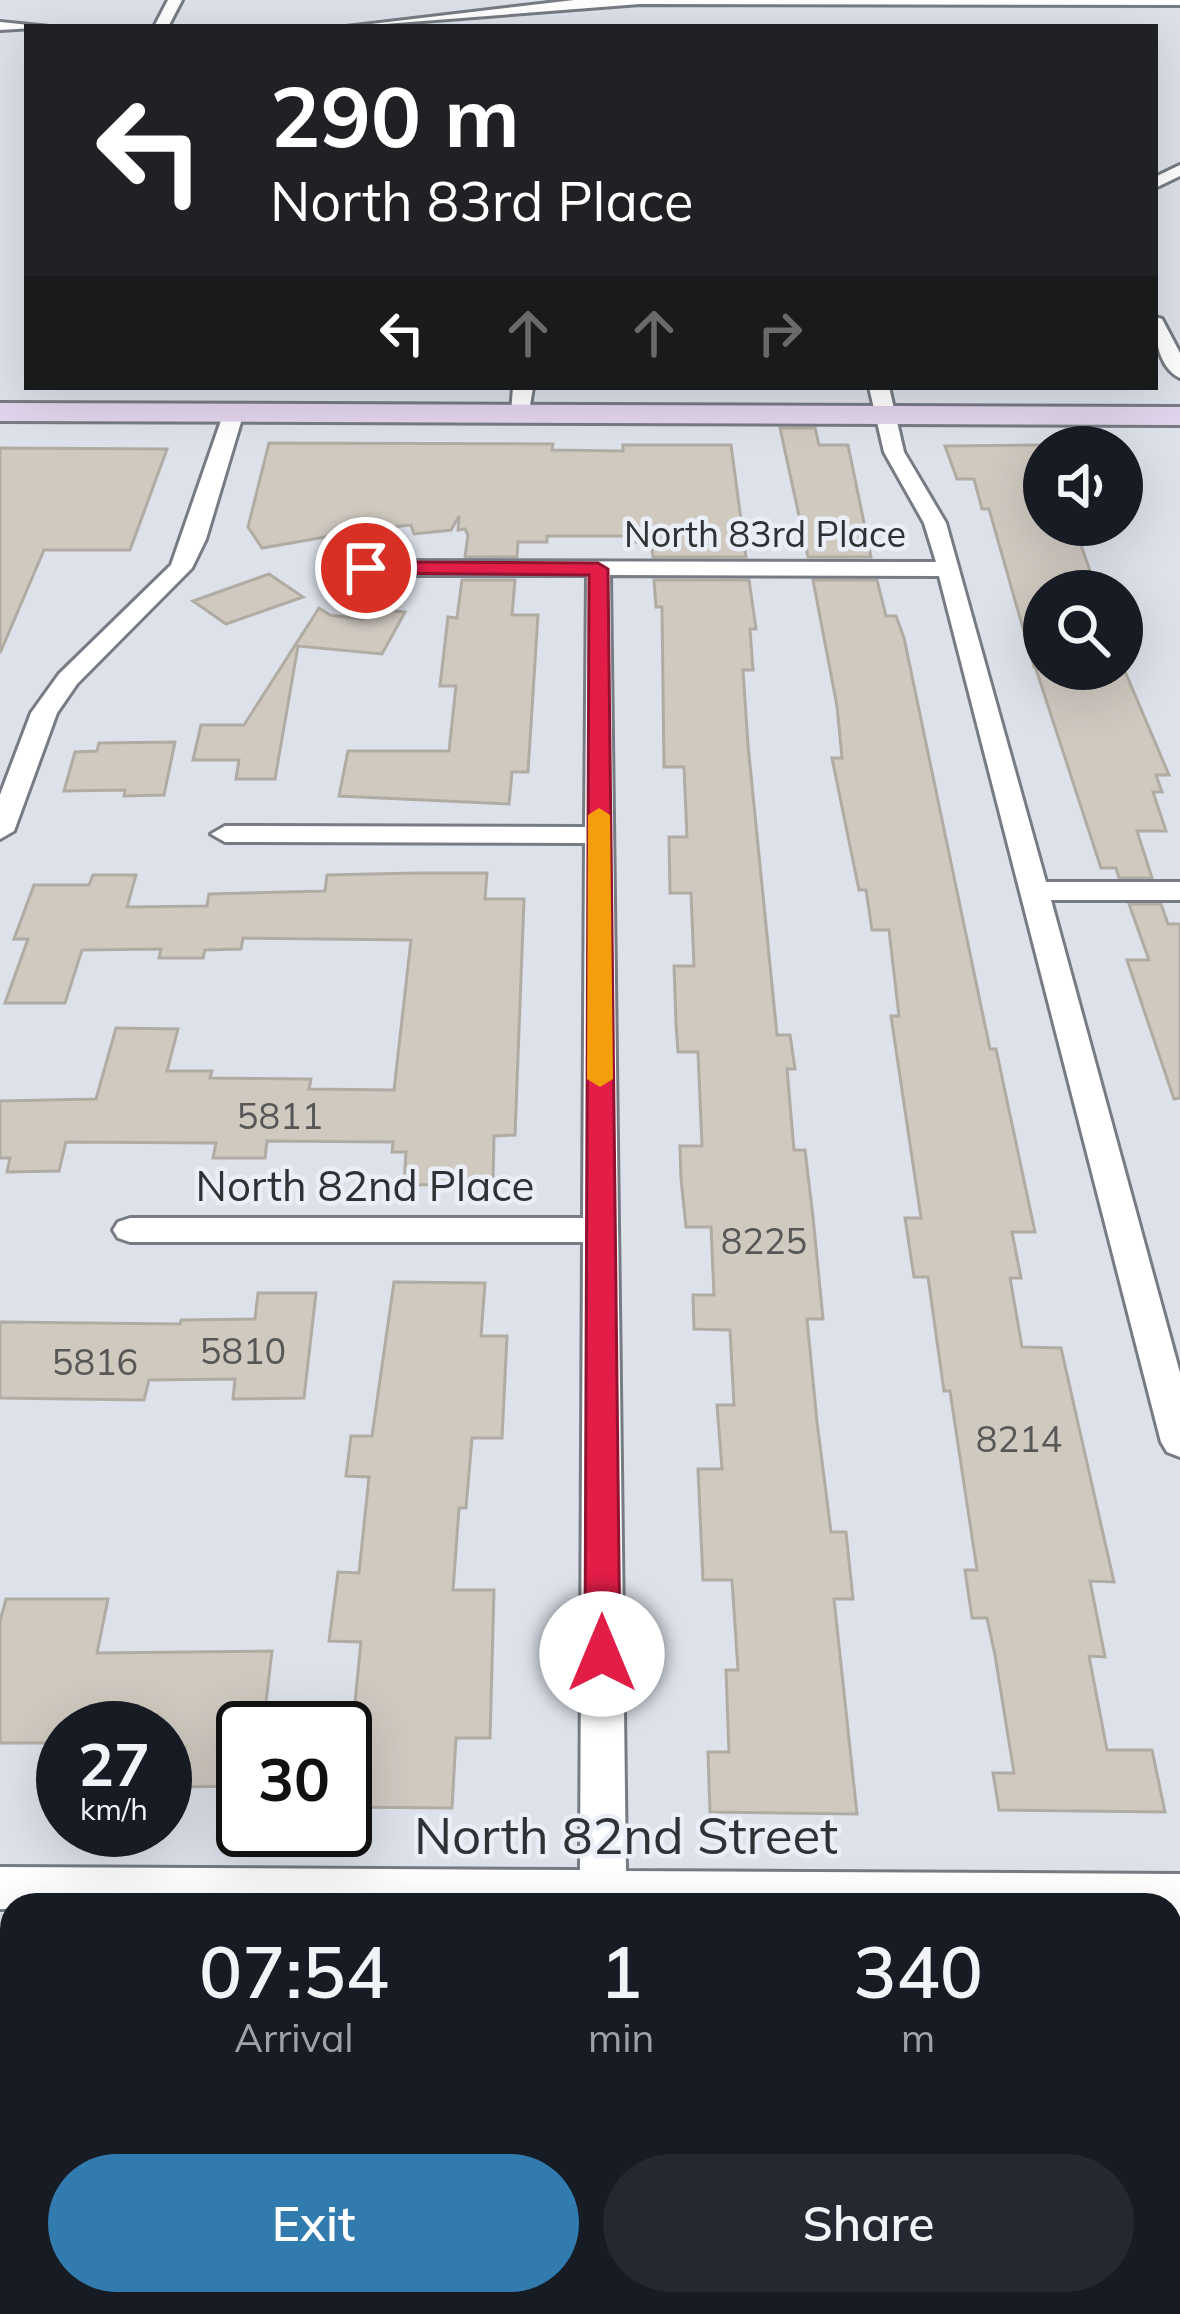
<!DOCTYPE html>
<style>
:root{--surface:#171b24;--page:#242831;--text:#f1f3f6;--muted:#9ea1a6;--accent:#317baf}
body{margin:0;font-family:Mulish,sans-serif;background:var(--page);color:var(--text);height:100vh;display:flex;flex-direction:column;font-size:45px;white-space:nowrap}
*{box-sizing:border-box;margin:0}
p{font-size:39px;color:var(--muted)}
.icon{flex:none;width:66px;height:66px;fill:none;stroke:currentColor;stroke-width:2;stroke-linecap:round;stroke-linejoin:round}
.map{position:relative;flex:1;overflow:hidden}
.sheet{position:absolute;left:0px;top:1893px;width:1182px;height:423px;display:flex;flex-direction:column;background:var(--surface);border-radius:36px 36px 0 0;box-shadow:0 12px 48px #0002}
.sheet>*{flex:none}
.banner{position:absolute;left:24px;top:24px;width:1134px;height:366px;border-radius:0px;box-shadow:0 12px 48px #0002;background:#202124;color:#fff;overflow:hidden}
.fabs{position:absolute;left:1023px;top:426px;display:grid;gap:24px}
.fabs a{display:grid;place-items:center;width:120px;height:120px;border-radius:50%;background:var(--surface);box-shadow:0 12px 48px #0002;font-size:60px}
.speed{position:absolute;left:36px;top:1701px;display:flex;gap:24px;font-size:60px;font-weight:700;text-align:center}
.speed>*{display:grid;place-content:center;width:156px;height:156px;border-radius:50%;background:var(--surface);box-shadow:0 12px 48px #0002;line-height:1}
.speed small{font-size:30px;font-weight:400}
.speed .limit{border:6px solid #111;border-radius:18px;background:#fff;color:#111}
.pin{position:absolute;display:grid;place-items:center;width:102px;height:102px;color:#fff;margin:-51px;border:6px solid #fff;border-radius:50%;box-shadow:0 3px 12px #0007}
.me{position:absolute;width:132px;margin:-66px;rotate:0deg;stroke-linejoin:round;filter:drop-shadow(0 0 9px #0008)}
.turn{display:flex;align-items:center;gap:42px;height:252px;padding:0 48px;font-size:54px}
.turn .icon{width:156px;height:156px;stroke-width:2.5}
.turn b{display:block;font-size:84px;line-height:102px}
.lanes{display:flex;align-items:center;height:114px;padding:0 48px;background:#0003;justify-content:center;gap:60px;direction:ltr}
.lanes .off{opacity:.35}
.eta{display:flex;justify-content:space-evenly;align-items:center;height:204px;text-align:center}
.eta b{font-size:72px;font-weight:600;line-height:84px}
.primary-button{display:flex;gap:24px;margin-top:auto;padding:24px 48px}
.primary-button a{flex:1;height:138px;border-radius:72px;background:var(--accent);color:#fff;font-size:48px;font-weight:600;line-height:138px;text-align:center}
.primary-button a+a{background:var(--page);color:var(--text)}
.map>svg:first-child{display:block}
.building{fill:#cfc9c0;stroke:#b1aca3;stroke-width:3}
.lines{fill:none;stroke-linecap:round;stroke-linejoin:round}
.street-casing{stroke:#777b83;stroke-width:6}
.secondary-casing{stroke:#777b83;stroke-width:6}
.street{fill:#fff;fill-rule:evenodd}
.secondary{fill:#e2d4ec;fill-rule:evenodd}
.route{fill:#e11d48;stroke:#92132f;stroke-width:3}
.slow{fill:#f59e0b}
.labels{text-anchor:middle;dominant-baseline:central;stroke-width:9;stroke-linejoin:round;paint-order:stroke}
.far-street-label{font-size:36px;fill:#2f3134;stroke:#e9eef7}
.number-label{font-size:36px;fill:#575757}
.street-label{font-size:42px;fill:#2f3134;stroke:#e9eef7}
.near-street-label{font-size:51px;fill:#2f3134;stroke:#e9eef7}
</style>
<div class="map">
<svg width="1180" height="2314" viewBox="0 0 1180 2314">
<rect width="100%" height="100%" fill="#dce1ea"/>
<path class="building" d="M780,428H815L819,445H848L871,557H808Z
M269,443L553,444L552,450L623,451V445H731L746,557H653L651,542H627L626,536H547V542H518L517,557H465L468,535L465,529L458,530L459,516L451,530L414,534L411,525L371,529L262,548L248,527Z
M1044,445V525H1074L1097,591H1044V666L1034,667L989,509H982L974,479H957L945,446Z
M0,448L167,449L130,550H44L0,653Z
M269,574L303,597L226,624L193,601Z
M462,580H515L512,615H538L528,772H512L509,804L339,796L348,751H449L456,686H440L448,617L457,618Z
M654,580H749L756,629H750L753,670H743L748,745L777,1035H790L795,1069H787L794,1150H805L813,1217L823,1319H807L817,1422L831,1532H846L853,1599H834L857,1814L710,1812L708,1752H729L726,1670H738L732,1580H703L698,1469H722L717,1405H734L730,1330L694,1329L693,1295H714L711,1227H686L681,1179L680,1146H702L698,1052H678L676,1024L674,966H694L691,893H670L669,837H687L684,767H664L662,607H656Z
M813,580H877L886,616H896L904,638L990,1049H996L1035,1232H1012L1021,1278H1010L1022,1347L1061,1348L1114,1582L1090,1581L1105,1657L1089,1656L1107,1750H1152L1165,1812L999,1810L993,1773H1014L995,1655L987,1618H972L965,1570H977L950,1391H944L928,1277H914L905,1218H921L891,1016H899L889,930H872L866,890H859L832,758H842L837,706Z
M319,608L330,615L363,619L370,609L405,612L382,654L298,646L275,779H236L239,760H193L201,725H244Z
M1036,669H1124L1169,775H1156L1162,792H1153L1166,831H1137L1152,878H1119L1116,868H1101Z
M175,742L164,795L124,796L125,790L64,791L75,752L97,751L99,743Z
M418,873H487L485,899H524L515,1135L494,1136L493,1184L404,1185L406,1152H392L393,1142L267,1141L265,1158H213L216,1143L66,1142L59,1171L7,1172L10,1158H0V1101L96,1099L116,1028L178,1029L167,1071H212L210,1078L311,1079L309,1089L394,1090L411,940L243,938L241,949L205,950L203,958H159L161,949L82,950L65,1003H5L28,939H14L34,885H89L93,875H136L127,907L207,906L209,894L325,891L327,875Z
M1129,904H1161L1168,924H1180V1098L1174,1099L1127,960H1149Z
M394,1282L485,1283L481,1336H507L502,1438H472L466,1508H459L453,1590H494L490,1738H456L452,1808L345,1807V1712H354L361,1642L329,1641L338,1572L359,1573L369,1477L346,1476L351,1436H372Z
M258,1293H316L304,1398L233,1399L235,1379L149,1380L144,1400L0,1398V1322L180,1324L181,1320L255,1319Z
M6,1599H108L97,1653L272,1651L263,1728H243V1786L179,1787L185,1747H165V1728H63V1743H0V1621Z"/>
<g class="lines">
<defs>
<path id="street" d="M168,0H182L168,27H154Z
M574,0H1180V5L640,4L346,27Z
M0,22L50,27L0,30Z
M1180,165V176L1155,188V177Z
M1155,317L1162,319L1180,353V378C1159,368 1155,339 1155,317Z
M513,387H533L528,418L511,414Z
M869,387H889L904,452L946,523L1046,882H1180V900H1051L1180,1373V1457L1167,1452L1161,1442L939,576L610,575L626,1871L1180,1874V1916H1170V1905H12V1909H0V1867L580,1870L583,1242H130L118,1238L113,1230L118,1222L130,1218H583L585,843L225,842L211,834L225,826L585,827L587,575H366L355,568L366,561L936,562L924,523L884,452Z
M234,406L244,412L206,539L192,568L77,684L57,713L14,831L0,839V795L31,713L59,674L171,565L224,412Z
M579,2304H631V2314H579Z"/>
<path id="secondary" d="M0,403L1180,407V425L0,421Z"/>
</defs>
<use href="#street" class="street-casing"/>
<use href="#secondary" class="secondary-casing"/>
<use href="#street" class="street"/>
<use href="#secondary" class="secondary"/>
</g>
<path class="route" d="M598,563L608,569L620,1654L615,1665L602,1669L590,1665L585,1654L589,575L366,573L356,568L366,562Z"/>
<path class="slow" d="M599,808L610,815L613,1079L600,1087L587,1079L588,815Z"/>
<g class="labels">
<g class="far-street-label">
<text x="765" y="533">North 83rd Place</text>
</g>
<g class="number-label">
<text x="280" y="1115">5811</text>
<text x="764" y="1240">8225</text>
<text x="243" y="1350">5810</text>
<text x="95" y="1361">5816</text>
<text x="1019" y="1438">8214</text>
</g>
<g class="street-label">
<text x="365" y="1185">North 82nd Place</text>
</g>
<g class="near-street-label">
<text x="626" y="1835">North 82nd Street</text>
</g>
</g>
</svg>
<div class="fabs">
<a><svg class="icon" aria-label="sound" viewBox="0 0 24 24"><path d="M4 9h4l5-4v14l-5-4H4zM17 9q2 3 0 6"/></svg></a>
<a><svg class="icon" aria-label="search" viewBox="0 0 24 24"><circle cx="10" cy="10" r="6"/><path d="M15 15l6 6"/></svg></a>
</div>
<div class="speed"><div>27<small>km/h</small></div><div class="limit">30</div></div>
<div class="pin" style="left:366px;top:568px;background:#d93025"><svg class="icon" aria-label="arrive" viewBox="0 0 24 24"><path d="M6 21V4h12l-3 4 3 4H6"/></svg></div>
<svg class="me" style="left:602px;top:1654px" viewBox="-20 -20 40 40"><circle r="19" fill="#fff"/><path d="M0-13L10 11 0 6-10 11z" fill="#e11d48"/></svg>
<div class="banner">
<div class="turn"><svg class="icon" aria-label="left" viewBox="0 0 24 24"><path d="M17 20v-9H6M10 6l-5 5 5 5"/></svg><div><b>290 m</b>North 83rd Place</div></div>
<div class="lanes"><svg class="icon" aria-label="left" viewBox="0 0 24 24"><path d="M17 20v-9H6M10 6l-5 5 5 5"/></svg><svg class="icon off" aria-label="ahead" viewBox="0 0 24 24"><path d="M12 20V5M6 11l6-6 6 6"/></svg><svg class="icon off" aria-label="ahead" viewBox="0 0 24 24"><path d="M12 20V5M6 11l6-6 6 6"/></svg><svg class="icon off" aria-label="right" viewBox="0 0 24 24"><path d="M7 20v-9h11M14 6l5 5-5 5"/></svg></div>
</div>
<section class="sheet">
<div class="eta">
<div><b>07:54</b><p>Arrival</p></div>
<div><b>1</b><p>min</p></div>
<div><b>340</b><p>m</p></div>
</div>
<div class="primary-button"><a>Exit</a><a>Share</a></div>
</section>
</div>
